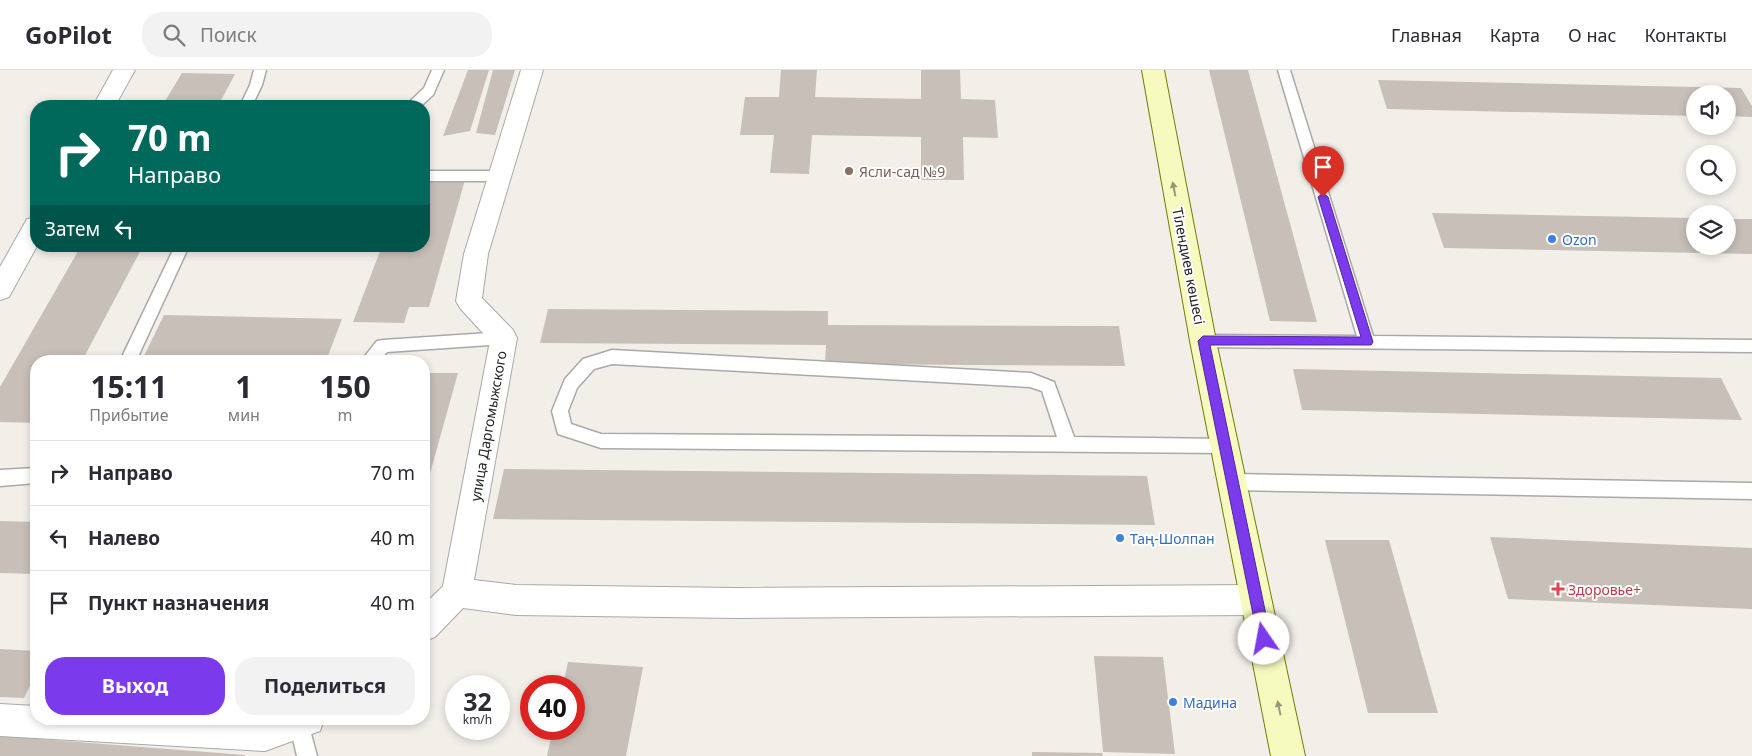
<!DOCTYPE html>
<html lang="ru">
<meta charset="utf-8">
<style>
:root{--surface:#fff;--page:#f2f2f3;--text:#2b2b33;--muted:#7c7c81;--line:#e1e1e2;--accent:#7c3aed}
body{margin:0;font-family:"Noto Sans",sans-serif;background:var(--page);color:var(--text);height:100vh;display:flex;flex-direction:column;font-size:19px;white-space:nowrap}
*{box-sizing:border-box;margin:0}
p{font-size:16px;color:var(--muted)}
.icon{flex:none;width:28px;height:28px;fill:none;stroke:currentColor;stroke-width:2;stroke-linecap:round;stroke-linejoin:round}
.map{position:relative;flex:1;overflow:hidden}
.sheet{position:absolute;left:30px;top:285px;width:400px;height:370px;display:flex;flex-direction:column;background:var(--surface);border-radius:20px;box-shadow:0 2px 8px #0003}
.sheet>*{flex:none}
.top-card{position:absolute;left:30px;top:30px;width:400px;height:152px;border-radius:20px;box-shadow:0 2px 8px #0003;background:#00695c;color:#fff;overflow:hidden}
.buttons{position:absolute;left:1686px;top:15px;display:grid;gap:10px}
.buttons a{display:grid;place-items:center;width:50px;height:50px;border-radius:50%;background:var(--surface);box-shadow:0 2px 8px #0003;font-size:25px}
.speed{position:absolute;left:445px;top:605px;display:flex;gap:10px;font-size:25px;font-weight:700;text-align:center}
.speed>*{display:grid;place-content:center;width:65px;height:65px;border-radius:50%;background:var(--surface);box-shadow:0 2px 8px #0003;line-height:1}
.speed small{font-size:12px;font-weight:400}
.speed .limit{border:8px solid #d22;background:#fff;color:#111}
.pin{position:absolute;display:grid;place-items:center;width:42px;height:42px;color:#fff;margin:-51px -21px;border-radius:50% 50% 50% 0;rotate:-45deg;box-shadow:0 0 5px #0007}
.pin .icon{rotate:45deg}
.me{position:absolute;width:55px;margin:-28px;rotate:348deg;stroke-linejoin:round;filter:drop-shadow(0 0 4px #0008)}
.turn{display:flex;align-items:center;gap:18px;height:105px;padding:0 15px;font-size:22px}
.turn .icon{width:65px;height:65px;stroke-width:2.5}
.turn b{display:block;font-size:35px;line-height:42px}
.then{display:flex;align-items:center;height:48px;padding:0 15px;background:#0003;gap:10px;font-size:19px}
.eta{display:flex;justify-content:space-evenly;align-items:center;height:85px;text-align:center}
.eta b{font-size:30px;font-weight:700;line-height:35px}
.button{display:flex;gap:10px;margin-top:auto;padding:10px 15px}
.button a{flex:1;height:58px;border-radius:20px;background:var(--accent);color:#fff;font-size:20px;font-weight:700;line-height:58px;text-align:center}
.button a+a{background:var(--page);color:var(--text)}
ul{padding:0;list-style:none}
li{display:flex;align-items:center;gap:15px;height:65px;padding:0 15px;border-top:1px solid var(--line)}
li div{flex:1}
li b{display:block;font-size:19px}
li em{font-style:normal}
header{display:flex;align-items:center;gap:30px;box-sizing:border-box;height:70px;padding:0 25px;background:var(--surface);border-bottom:1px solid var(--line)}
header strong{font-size:24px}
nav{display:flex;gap:28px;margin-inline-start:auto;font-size:18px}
.search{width:350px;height:45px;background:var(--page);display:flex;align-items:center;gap:12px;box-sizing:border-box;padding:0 18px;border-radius:20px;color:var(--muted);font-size:19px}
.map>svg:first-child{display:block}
.building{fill:#c7bfb8}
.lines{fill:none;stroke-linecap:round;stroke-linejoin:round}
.lane-casing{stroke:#a9a9a9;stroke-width:3}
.street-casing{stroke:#a9a9a9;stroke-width:2}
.secondary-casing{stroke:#707d05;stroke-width:2}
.lane{fill:#fff;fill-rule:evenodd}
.street{fill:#fff;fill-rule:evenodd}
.secondary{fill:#f7fabf;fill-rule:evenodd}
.oneway{fill:#979978}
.route{fill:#7c3aed;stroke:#51269a}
.education-dot{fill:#8d6e63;stroke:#fff;stroke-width:2}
.shop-dot{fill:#3f7fe0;stroke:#fff;stroke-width:2}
.health-dot{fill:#e0444e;stroke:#fff;stroke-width:2}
.labels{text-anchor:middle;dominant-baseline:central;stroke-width:4;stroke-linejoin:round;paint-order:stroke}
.education-label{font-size:14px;fill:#785e54;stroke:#fff;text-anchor:start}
.shop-label{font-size:14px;fill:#366cbe;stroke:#fff;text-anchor:start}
.street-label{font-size:14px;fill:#222;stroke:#fff}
.health-label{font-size:14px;fill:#be3a42;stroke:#fff;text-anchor:start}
</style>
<header>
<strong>GoPilot</strong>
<div class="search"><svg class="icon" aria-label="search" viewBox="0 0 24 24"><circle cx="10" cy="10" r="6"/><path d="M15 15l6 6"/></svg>Поиск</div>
<nav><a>Главная</a><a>Карта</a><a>О нас</a><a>Контакты</a></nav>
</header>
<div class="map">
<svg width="1752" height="686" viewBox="0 0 1752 686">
<rect width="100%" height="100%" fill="#f2efe9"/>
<path class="building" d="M468,0H489L470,61L443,66Z
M493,0H515L495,65L476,63Z
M781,0H817L815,27L921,29V0H960L961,29L995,30L998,68L963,67L964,110H921V67L812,65L809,104L770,103L774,65H740L745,27H779Z
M1209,0H1248L1317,252L1270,251Z
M182,3L235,4L218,36H162Z
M1378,10L1741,18L1752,36V47L1728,46V24H1695V46L1387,39Z
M424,110H465L429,237H409L404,253L353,252L382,176H424Z
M1432,143L1695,148V176H1728V149H1752V184L1444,178Z
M81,176H143L82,291H36V353L0,352V317Z
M548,239L828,241V255L1119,256L1125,296L825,294L826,275L540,273Z
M164,245L342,249L326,291L143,288Z
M1293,299L1721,308L1742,350L1302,340Z
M424,303H458L424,425Z
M504,399L1147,406L1155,455L493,449Z
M0,451L36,452V504L0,503Z
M1490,467L1752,478V539L1508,529Z
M1325,470H1389L1438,643H1368Z
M0,579L36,581V603L24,628L0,627Z
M1094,586L1163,587L1175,684L1103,682Z
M568,592L643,597L626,686H547L553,659H574V616H563Z
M0,666L245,685V686H0Z
M1032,682L1102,683L1103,686H1032Z"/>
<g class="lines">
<defs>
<path id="lane" d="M254,0H266L262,15L252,36H240L250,15Z
M432,0H444L433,25L421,36H405L424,18Z
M1278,0H1290L1373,266L1752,270V282L1203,277L1198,276L1195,271L1198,266L1203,265L1357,266Z
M424,101H500L505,102L507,106L505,110L500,111H424Z
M175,176H189L136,291H120Z
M504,262L509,263L512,268L509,273L504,274L387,282L379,291H361L377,271L383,270Z
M612,280L1031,303L1054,312L1074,367L1225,369L1231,371L1233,376L1231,381L1225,383L601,378L558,364L552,341L565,309L583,289ZM612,294L1030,317L1042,321L1057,367L601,364L571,354L568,341L577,318L594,299Z
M36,398V413L0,416V400Z
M1233,404L1752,413V429L1233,420L1227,417L1225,412L1227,407Z
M291,649H307L317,686H297L289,652Z"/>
<path id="street" d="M113,0H135L115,36H93Z
M521,0H543L488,184L482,228L513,260L517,268L474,510L516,515L736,518L1256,515L1267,520L1271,530L1267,540L1256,545L736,548L516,545L463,538L435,567L424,571V535L443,516L490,271L460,238L456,231L464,184Z
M36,147L37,176L9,227L0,230V197L27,149Z
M0,634L36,636V649H324L320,661L265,681L0,666Z"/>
<path id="secondary" d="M1142,0H1164L1216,271L1305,686H1271L1190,271Z"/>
</defs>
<use href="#lane" class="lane-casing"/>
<use href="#street" class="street-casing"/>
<use href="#secondary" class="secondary-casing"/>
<use href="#lane" class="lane"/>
<use href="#street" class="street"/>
<use href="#secondary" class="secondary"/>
</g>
<defs><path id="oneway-solid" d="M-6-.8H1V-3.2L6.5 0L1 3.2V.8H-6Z" transform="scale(1.25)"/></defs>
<g class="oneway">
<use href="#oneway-solid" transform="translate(1174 119) rotate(-101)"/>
<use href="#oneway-solid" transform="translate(1279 638) rotate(-102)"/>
</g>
<path class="route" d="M1323,123L1328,127L1373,272L1371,275H1210L1271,569L1269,574L1264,576L1260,574L1258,569L1198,271L1203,266L1361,267L1318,127Z"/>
<circle class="education-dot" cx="849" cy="101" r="5"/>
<g class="shop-dot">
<circle cx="1552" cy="169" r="5"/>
<circle cx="1120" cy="468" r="5"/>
<circle cx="1173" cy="632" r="5"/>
</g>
<path class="health-dot" d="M1555.5 511.5h5v5h5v5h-5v5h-5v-5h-5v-5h5z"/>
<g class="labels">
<g class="education-label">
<text x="859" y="101">Ясли-сад №9</text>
</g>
<g class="shop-label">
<text x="1562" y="169">Ozon</text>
<text x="1130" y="468">Таң-Шолпан</text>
<text x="1183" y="632">Мадина</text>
</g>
<g class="street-label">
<text transform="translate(1189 196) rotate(79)">Тілендиев көшесі</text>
<text transform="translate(488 356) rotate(-80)">улица Даргомыжского</text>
</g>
<g class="health-label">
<text x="1568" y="519">Здоровье+</text>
</g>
</g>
</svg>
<div class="buttons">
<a><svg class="icon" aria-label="sound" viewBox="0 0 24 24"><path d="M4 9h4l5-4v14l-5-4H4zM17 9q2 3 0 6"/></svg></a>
<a><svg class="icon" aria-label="search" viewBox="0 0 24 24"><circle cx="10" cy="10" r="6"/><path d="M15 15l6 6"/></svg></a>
<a><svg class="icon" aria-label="layers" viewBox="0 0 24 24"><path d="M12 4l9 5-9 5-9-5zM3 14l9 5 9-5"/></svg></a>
</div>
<div class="speed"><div>32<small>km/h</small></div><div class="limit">40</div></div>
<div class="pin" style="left:1323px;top:127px;background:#d93025"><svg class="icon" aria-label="arrive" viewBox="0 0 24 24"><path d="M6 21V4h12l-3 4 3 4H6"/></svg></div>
<svg class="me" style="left:1264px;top:569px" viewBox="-20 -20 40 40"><circle r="19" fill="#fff"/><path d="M0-13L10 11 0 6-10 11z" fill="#7c3aed"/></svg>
<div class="top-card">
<div class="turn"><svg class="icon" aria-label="right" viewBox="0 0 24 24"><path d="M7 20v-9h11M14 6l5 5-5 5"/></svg><div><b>70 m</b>Направо</div></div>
<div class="then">Затем<svg class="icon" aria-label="left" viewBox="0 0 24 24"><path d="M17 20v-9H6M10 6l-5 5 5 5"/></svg></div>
</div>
<section class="sheet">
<div class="eta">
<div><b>15:11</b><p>Прибытие</p></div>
<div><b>1</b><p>мин</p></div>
<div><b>150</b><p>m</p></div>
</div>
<ul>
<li><svg class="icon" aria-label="right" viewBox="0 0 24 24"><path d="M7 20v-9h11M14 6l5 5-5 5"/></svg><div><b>Направо</b></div><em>70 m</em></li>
<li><svg class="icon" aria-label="left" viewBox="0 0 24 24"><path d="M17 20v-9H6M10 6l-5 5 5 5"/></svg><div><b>Налево</b></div><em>40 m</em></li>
<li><svg class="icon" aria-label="arrive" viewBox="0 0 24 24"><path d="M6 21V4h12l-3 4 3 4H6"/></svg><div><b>Пункт назначения</b></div><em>40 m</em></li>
</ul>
<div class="button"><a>Выход</a><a>Поделиться</a></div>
</section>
</div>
